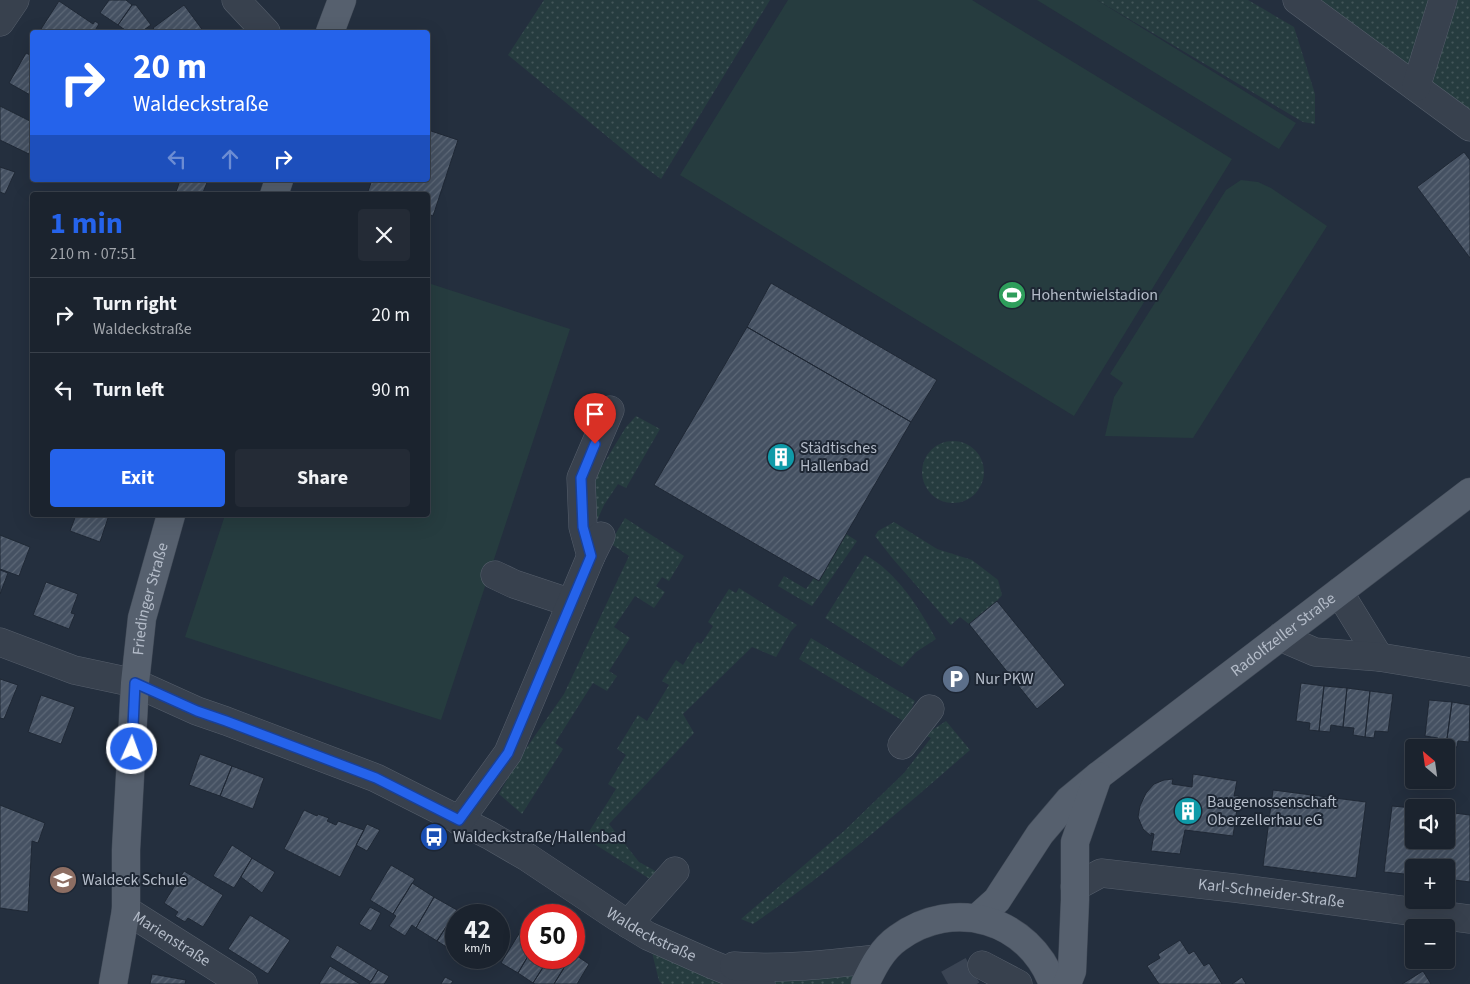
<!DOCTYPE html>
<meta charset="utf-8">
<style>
:root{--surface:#1b232e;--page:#242b36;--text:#f1f3f6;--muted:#a0a4aa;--line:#39404a;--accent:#2563eb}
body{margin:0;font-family:"Source Sans 3",sans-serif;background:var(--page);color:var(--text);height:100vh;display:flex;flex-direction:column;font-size:19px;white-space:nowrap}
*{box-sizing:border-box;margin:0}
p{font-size:16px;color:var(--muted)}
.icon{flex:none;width:28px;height:28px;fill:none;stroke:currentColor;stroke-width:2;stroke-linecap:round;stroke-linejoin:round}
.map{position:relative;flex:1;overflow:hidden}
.details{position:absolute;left:30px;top:192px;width:400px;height:325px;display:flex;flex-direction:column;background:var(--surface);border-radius:5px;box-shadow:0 5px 20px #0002,0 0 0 1px var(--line)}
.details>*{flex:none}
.banner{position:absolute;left:30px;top:30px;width:400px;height:152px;border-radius:5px;box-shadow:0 5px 20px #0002,0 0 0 1px var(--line);background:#2563eb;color:#fff;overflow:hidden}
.needle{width:32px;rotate:331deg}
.buttons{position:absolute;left:1405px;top:739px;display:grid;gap:10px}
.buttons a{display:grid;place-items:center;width:50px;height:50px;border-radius:5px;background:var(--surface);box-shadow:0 5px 20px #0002,0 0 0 1px var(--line);font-size:25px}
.speed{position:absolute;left:445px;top:904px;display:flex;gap:10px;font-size:25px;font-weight:700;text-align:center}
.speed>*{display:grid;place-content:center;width:65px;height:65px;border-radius:50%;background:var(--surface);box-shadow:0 5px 20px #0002,0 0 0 1px var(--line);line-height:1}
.speed small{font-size:12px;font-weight:400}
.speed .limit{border:8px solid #d22;background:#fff;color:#111}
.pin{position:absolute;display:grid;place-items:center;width:42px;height:42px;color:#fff;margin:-51px -21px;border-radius:50% 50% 50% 0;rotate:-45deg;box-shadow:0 0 5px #0007}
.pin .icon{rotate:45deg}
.me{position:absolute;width:55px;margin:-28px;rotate:2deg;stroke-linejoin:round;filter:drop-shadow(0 0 4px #0008)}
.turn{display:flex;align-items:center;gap:18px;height:105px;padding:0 20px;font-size:22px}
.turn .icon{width:65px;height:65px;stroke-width:2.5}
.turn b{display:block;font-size:35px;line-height:42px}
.lanes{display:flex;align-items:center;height:48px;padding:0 20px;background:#0003;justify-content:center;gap:25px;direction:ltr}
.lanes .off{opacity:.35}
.round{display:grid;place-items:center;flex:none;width:52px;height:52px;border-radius:5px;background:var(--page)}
.headline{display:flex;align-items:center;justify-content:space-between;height:85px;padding:0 20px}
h1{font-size:30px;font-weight:700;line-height:38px;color:var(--accent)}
.action{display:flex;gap:10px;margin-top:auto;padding:10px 20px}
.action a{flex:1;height:58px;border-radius:5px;background:var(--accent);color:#fff;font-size:20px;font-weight:700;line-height:58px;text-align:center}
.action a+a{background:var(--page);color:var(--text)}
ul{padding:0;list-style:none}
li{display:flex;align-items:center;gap:15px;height:75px;padding:0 20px;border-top:1px solid var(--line)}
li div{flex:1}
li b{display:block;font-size:19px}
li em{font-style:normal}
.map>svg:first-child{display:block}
.grass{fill:url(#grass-dots)}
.pitch{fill:#263c3f}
.building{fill:url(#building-hatch);stroke:#1f2835}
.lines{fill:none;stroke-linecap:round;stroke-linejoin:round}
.minor-tunnel{stroke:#3a4453;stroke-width:28;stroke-dasharray:28 14;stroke-linecap:butt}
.minor-casing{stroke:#565f6c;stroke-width:29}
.major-casing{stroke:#414a57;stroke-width:29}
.minor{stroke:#38414e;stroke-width:28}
.major{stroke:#56606e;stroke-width:28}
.route-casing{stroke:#184099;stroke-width:12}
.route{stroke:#2563eb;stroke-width:9}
.labels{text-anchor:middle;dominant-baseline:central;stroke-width:4;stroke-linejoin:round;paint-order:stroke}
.poi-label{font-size:16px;fill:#b4bcc9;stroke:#1d2633;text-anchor:start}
.street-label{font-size:16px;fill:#b4bcc9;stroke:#1d2633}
</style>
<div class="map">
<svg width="1470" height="984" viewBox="0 0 1470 984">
<defs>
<pattern id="grass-dots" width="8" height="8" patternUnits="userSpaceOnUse" patternTransform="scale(1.25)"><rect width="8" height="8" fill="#263c3f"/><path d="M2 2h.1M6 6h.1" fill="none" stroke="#435659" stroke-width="1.8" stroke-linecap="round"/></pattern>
<pattern id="building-hatch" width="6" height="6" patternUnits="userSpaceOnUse" patternTransform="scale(1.25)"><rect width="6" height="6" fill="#455162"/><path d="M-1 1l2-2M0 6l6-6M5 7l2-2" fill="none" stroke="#5d6877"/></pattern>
</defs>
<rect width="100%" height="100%" fill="#242f3e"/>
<path class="grass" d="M544,0H770L661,179L643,166L508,55Z
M1097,0H1248L1294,27L1315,94V124L1303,122Z
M1296,0H1470V119Z
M636,416L660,429L626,488L618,484L604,505L594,527L590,486L626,427Z
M922 472a31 31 0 1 1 62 0a31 31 0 1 1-62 0Z
M625,518L684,556L669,581L662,577L656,586L665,592L654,608L635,596L614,627L630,638L609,671L617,676L607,691L593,683L555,743L563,749L522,814L499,794L518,760L564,694L629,556L610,543Z
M894,522L937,549L972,560L998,580L1002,595L997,601L969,624L960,617L951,625L893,559L875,536L878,531Z
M846,534L857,541L812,606L778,586L784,576L806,589Z
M865,555C896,571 920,609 936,639L916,652L902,667L825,618Z
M739,588L797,625L791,631L776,657L752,647L683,714L694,733L609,824L639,862L659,873L653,881L585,838L616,789L608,784L626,755L617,749L638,715L647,721L669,685L662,681L676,660L683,665L697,642L701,644L713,626L708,622L729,589L736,593Z
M811,638L915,701L905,722L799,659Z
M946,721L970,750C900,811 830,872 753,924L741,919L844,831L904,773L931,738L925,735Z
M648,936L711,964L877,959L865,984H662L659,981Z"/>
<path class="pitch" d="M788,0H972L1232,159L1074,416L680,175Z
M1037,0H1097L1296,123L1279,149Z
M1241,180L1258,182L1271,188L1327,226L1193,438L1105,436L1114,397L1123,383L1110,374L1226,190Z
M428,283L570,329L441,720L185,637L225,515H428Z"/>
<path class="building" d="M109,0H126L132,5L118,25L100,13Z
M59,1L93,24L95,21L99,24L94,32H46L41,29Z
M132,5H136L151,25L141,32H128L118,25Z
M184,5L204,32H156L153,28Z
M26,53L32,56V96L9,83Z
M0,106L32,122V146L29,154L0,140Z
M428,130L458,140L433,216L428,214V195H371L367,194L372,180H428Z
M1464,152L1470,160V258L1417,187Z
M0,167L15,172L5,194L0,192Z
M180,180H208L202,195H175Z
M771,283L937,380L911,422L747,327Z
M747,327L911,422L819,581L654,485Z
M76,515H109L100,542L70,531Z
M0,535L30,547L19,576L0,569Z
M0,570L8,573L0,594Z
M46,582L78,594L71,613L75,614L69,629L33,615Z
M997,601L1065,685L1037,709L969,624Z
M0,679L18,685L4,719L0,718Z
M1301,683L1324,686L1319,731L1309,730L1310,723L1296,721Z
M1324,686L1347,688L1343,727L1331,725L1330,732L1319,731Z
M1347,688L1370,691L1365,737L1353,735L1354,728L1343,727Z
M1370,691L1393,694L1388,732L1375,731L1374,738L1365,737Z
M41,695L75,707L61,744L28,732Z
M1429,700L1452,702L1446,746L1437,744L1438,738L1425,736Z
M1452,702L1470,705L1469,742L1458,741L1457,747L1446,746Z
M200,754L232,766L220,796L189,785Z
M232,766L264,778L253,809L220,796Z
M1193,774L1237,781L1234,796H1239L1233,836L1185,830L1180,854L1151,851L1154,834L1151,833V836L1143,829L1138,817L1140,806L1146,793L1154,784L1164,780L1173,779L1172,784L1192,787Z
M1273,790L1366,802L1356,878L1263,866Z
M0,805L45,823L38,843L32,841L28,912L0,908Z
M1392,806L1414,808V840H1446V812L1470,815V882L1446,879V868H1414V875L1384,872Z
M304,810L317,816L318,814L329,818L327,821L336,825L338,821L364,830L340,877L284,849Z
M367,824L380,830L367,851L356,845Z
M232,845L252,858L234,888L213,876Z
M252,858L275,872L262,893L241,877Z
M391,865L415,879L393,914L370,900Z
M184,871L223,895L203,927L188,918L185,922L175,916L178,912L164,903Z
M412,883L434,897L416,928L412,925L405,936L389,926L396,916L393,914Z
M434,897L457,910L437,941L416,928Z
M370,907L381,913L371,931L359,924Z
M457,910L465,915H456V953L437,941Z
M250,915L290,940L268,974L228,949Z
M525,924L531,928V951L518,973L501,963Z
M1180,940L1189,954L1194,951L1204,966L1209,963L1222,984H1159L1147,966L1160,958L1158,954Z
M337,945L378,970L371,982L330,957Z
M531,951V958H549L533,983L518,973Z
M574,954L589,964L577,984H554L570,958H574Z
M464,958H478L474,964Z
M549,958H570L554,984H535L533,983Z
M330,966L360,984H319Z
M378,970L389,976L385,983L384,984H369Z
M1423,971L1431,984H1402Z
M152,974L186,980L185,984H150Z
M445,977L453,981L451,984H441Z
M1242,977L1246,984H1232Z"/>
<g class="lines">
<path class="minor-tunnel" d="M948,984L982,965"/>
<defs>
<g id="minor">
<path d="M236,0L266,32"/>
<path d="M1297,0L1470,127"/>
<path d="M0,22L15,0"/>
<path d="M1416,87L1443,0"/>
<path d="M591,556L583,527L581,478L610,410"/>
<path d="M495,575L514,584L571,603"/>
<path d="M1339,592L1379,657"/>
<path d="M1280,637L1315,652L1379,657L1470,672"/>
<path id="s1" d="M0,642L74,670L135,683L197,711L226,721L376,778L489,835L527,857L617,917L648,936L711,964L761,984"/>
<path d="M902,745L930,709"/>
<path d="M459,821L508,753L591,556L601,536"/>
<path id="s2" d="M1075,887L1101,873L1234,888L1470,919"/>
<path id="s3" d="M126,910L243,984"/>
<path d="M628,924L675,871"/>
<path d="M982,965L1018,984"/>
<path d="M734,966C782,970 829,964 877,959"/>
</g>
<g id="major">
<path d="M330,32L342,0"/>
<path d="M274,195L279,180"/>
<path id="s4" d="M977,918L997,900L1040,834L1069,800L1098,776L1470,492"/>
<path id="s5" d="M113,984L126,910V850L135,683L142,618L171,515"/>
<path d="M865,984C873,967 882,949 898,938C954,897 1029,919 1053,984"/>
<path d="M1067,984L1072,971L1075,900V842L1098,776"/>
</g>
</defs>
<use href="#minor" class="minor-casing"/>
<use href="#major" class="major-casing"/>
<use href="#minor" class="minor"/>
<use href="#major" class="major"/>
</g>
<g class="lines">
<defs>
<path id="route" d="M132,749L135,683L197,711L226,721L376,778L459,820L508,753L591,556L583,527L581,478L595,444"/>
</defs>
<use href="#route" class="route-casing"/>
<use href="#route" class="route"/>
</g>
<defs>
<symbol id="stadium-disc" viewBox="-11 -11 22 22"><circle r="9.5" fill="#2e9e5b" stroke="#1d2633"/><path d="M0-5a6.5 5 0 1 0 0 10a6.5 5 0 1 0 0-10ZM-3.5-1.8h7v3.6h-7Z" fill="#fff"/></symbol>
<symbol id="building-disc" viewBox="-11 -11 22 22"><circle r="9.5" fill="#0f9aa8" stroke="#1d2633"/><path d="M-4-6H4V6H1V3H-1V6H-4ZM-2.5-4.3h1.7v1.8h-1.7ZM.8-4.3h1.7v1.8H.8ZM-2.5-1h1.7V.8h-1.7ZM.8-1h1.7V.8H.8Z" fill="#fff"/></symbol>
<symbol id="parking-disc" viewBox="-11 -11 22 22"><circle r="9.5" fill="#5c6f8a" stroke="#1d2633"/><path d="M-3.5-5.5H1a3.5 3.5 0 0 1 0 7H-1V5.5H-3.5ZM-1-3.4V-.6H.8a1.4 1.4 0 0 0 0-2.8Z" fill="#fff"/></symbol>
<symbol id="bus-disc" viewBox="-11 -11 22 22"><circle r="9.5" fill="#1a4fb4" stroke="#1d2633"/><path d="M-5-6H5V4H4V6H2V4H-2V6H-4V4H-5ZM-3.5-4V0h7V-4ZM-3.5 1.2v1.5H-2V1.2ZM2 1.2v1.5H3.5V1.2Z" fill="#fff"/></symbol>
<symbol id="school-disc" viewBox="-11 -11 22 22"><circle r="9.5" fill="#8d6e63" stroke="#1d2633"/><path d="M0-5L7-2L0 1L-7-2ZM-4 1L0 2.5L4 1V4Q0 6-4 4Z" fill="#fff"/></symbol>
</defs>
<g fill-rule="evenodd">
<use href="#stadium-disc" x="996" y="279" width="32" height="32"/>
<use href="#building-disc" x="765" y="441" width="32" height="32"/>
<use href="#parking-disc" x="940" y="663" width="32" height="32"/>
<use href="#building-disc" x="1172" y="795" width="32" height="32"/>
<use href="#bus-disc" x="418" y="821" width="32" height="32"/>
<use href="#school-disc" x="47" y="864" width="32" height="32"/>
</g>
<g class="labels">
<g class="poi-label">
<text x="1031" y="295">Hohentwielstadion</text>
<text x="800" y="448">Städtisches<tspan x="800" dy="18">Hallenbad</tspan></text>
<text x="975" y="679">Nur PKW</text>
<text x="1207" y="802">Baugenossenschaft<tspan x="1207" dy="18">Oberzellerhau eG</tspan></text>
<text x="453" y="837">Waldeckstraße/Hallenbad</text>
<text x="82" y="880">Waldeck Schule</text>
</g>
<g class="street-label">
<text stroke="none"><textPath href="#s5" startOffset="388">Friedinger Straße</textPath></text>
<text stroke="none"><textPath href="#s4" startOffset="421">Radolfzeller Straße</textPath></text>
<text stroke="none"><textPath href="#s2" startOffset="201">Karl-Schneider-Straße</textPath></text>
<text stroke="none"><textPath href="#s1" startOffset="718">Waldeckstraße</textPath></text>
<text stroke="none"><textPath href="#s3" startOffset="54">Marienstraße</textPath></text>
</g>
</g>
</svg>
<div class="buttons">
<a><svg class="needle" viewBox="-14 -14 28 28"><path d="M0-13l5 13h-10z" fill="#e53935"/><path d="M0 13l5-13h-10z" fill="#a0a4aa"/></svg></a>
<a><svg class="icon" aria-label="sound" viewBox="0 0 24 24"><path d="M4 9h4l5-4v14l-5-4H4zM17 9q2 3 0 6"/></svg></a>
<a>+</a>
<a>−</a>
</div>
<div class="speed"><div>42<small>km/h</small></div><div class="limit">50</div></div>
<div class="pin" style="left:595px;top:444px;background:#d93025"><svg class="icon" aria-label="arrive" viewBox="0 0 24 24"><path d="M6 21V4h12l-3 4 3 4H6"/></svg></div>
<svg class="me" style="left:132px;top:749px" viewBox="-20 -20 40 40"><circle r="17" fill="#2563eb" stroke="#fff" stroke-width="3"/><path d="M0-11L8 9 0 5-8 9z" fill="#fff"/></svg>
<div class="banner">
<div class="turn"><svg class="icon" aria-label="right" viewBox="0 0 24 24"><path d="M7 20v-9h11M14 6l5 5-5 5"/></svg><div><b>20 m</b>Waldeckstraße</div></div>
<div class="lanes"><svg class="icon off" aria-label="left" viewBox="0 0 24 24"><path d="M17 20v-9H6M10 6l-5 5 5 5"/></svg><svg class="icon off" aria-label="ahead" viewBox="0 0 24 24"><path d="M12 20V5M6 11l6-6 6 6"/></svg><svg class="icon" aria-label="right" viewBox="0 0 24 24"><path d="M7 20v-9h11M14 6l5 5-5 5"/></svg></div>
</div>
<section class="details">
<div class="headline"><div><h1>1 min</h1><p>210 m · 07:51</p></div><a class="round"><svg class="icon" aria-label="close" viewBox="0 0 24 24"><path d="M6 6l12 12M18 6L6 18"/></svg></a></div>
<ul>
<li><svg class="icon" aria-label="right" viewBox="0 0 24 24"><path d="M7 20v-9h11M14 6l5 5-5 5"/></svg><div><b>Turn right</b><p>Waldeckstraße</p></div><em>20 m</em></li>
<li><svg class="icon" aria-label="left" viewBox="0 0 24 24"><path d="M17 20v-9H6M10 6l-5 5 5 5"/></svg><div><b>Turn left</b></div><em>90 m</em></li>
</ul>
<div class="action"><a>Exit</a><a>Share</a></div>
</section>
</div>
